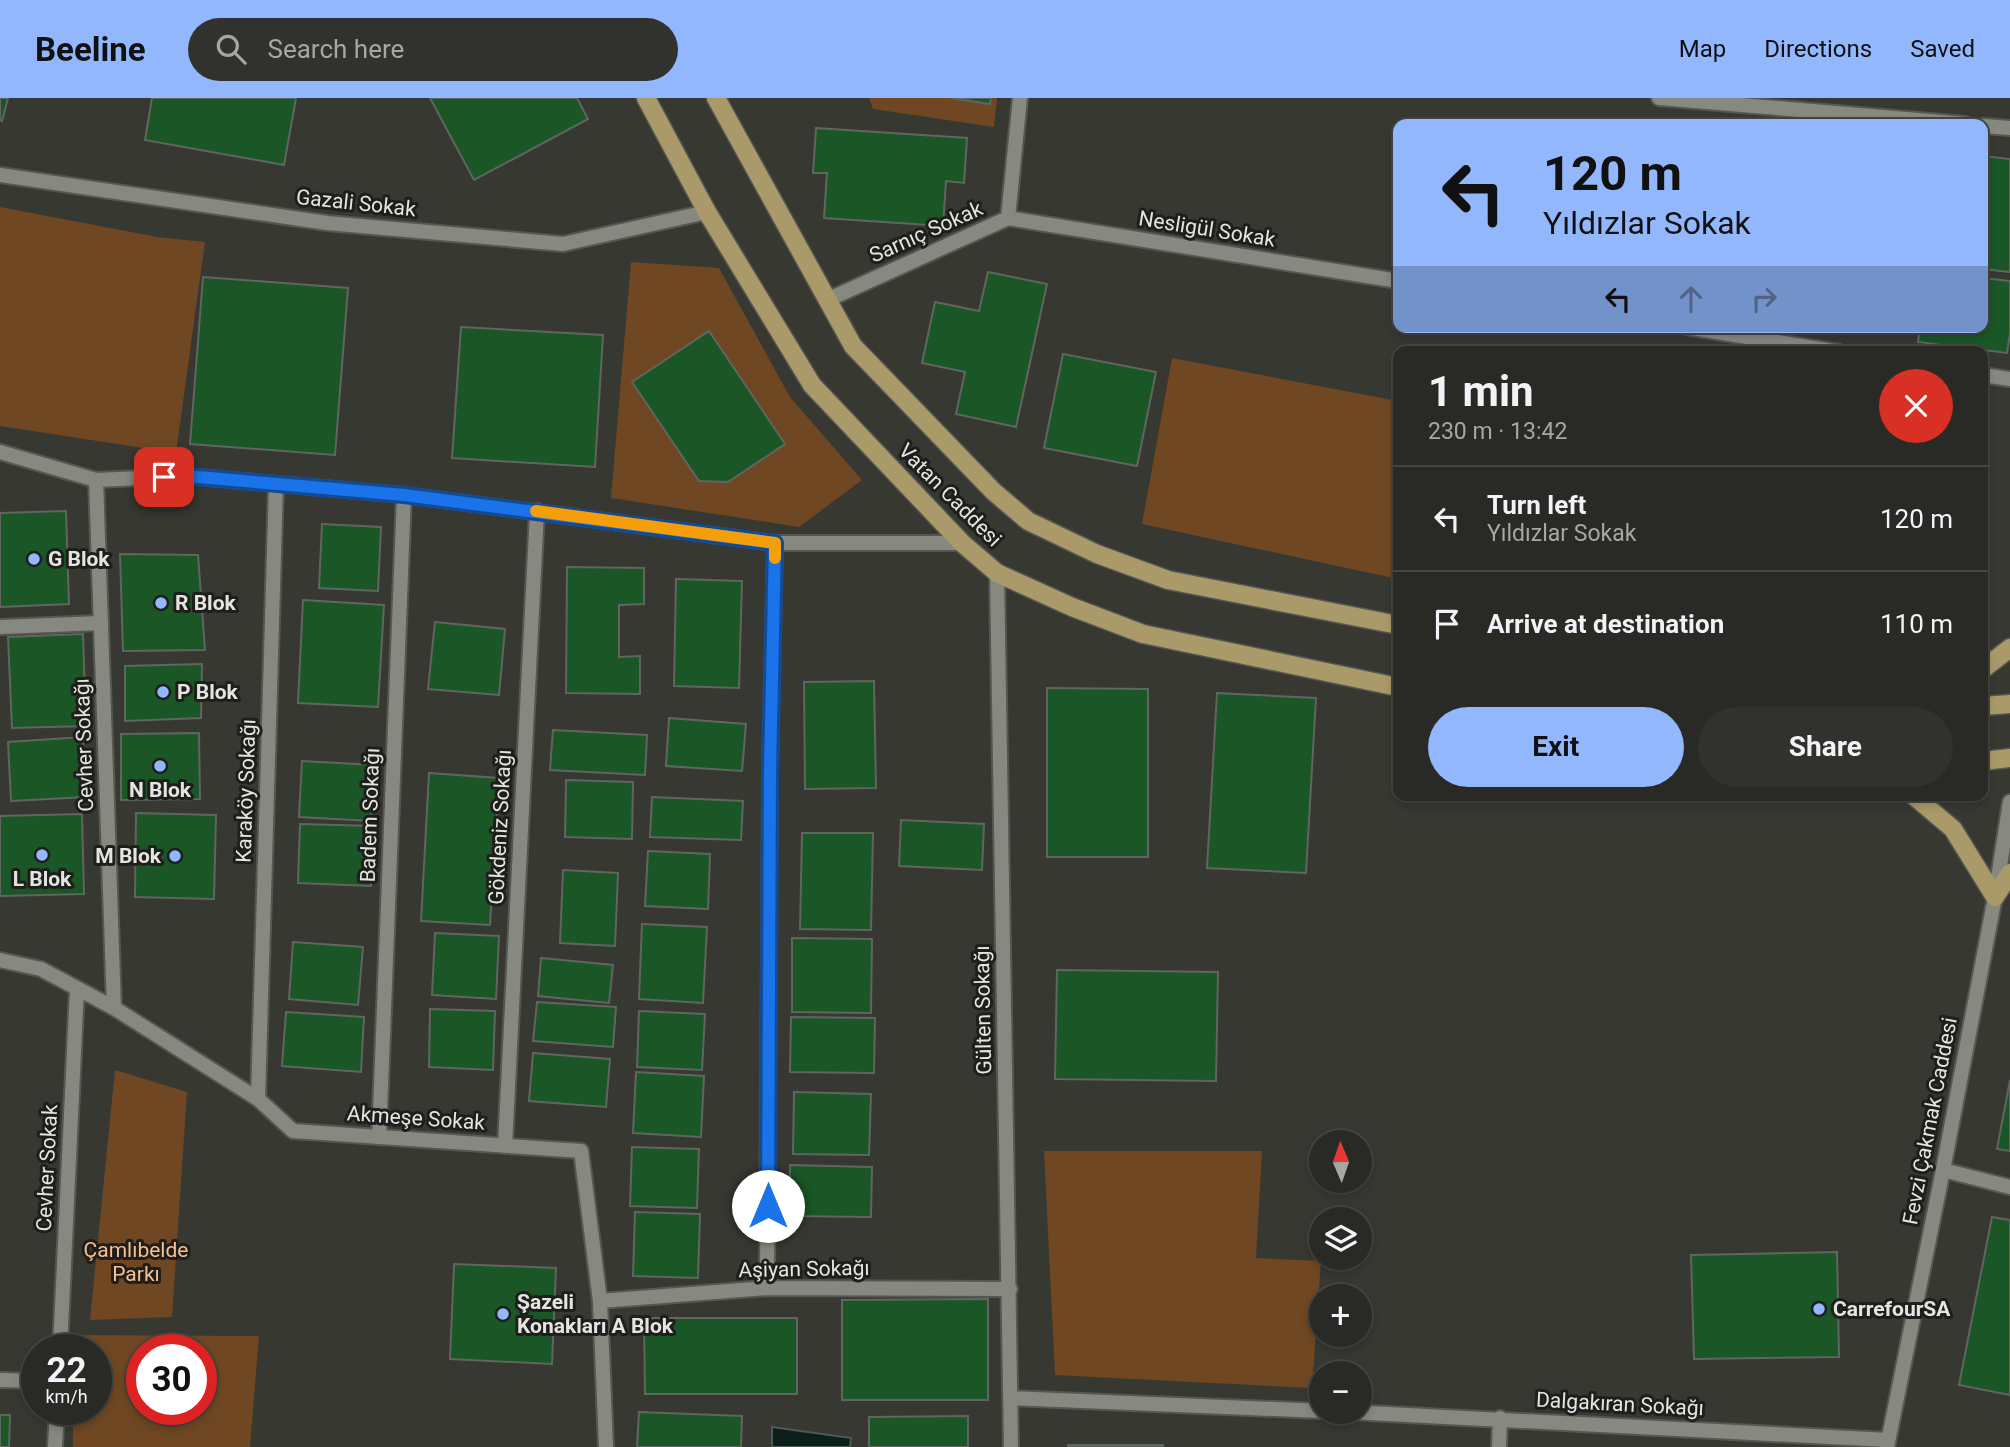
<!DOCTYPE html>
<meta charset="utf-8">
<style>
:root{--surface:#292a25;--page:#31322d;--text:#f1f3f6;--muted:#a5a7a7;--line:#454642;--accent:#92b7fd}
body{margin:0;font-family:Roboto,sans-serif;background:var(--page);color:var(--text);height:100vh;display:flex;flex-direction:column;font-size:26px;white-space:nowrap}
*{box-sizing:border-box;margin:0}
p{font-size:23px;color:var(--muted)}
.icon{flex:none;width:38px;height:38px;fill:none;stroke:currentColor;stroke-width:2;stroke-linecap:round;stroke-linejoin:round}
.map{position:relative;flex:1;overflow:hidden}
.panel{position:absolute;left:1393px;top:248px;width:595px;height:455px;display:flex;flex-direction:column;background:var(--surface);border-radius:14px;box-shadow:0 4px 10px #0003,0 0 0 2px var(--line)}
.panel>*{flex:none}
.banner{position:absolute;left:1393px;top:21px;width:595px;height:214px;border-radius:14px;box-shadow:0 4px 10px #0003,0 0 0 2px var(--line);background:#92b7fd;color:#111;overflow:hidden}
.needle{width:46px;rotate:358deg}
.tools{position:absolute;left:1309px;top:1032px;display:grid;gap:14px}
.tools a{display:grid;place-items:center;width:63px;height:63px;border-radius:50%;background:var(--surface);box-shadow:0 4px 10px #0003,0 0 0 2px var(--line);font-size:35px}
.speed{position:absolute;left:21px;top:1236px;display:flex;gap:14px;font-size:35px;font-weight:700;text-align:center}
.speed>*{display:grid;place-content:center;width:91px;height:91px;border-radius:50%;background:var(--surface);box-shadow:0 4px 10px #0003,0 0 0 2px var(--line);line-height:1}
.speed small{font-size:18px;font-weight:400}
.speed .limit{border:10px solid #d22;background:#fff;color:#111}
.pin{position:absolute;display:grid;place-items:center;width:60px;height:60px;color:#fff;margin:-30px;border-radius:14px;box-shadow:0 4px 10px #0006}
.me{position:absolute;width:77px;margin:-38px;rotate:0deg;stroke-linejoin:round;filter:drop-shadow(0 0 5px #0008)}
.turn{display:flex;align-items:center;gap:24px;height:147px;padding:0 35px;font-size:32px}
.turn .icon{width:91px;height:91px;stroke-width:2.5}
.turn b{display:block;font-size:49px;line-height:60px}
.lanes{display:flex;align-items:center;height:66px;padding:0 35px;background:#0003;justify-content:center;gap:35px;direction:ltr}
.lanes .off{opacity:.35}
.round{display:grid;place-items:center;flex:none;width:74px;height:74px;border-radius:37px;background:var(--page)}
.headline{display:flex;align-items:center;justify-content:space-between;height:119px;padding:0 35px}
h1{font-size:42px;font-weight:700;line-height:52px}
.action{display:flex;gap:14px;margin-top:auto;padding:14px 35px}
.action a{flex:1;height:80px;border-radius:42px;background:var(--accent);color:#111;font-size:28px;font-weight:700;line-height:80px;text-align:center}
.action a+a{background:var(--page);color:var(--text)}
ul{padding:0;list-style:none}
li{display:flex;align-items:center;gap:21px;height:105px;padding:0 35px;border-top:2px solid var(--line)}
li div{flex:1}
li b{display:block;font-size:26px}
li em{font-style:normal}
header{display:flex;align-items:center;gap:42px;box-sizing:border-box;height:98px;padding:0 35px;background:var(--accent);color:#111}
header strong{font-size:33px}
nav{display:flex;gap:38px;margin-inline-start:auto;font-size:24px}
.search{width:490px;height:63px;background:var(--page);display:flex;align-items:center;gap:18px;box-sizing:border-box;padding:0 24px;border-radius:38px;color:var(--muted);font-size:26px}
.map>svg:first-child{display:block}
.green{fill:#6f4722;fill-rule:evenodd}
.water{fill:#0d1f1a;stroke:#4e5a56;stroke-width:2}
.building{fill:#1a5626;stroke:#5f6660;stroke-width:2}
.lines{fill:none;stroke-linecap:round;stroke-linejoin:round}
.service-casing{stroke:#555751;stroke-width:18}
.minor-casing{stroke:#555751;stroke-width:18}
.tertiary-casing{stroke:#555751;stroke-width:18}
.primary-casing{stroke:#555751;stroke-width:21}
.service{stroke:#878981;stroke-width:14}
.minor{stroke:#878981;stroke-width:14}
.tertiary{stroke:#878981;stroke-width:14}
.primary{stroke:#aa9a69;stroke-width:18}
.route-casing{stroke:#114b97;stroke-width:18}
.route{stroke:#1a73e8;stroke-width:12}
.slow{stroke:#f59e0b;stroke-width:12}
.poi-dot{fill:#92b7fd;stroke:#1e1f1c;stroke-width:2.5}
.labels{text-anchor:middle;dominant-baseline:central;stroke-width:6;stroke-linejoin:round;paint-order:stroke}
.street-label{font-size:21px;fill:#e4e5e1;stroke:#1e1f1c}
.poi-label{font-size:21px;font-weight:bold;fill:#e4e5e1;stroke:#1e1f1c;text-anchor:start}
.park-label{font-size:21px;fill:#f9be8e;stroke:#1e1f1c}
</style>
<header>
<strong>Beeline</strong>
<div class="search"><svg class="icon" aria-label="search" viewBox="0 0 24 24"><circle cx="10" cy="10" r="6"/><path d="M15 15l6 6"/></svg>Search here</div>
<nav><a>Map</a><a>Directions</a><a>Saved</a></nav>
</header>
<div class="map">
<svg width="2010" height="1349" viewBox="0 0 2010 1349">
<rect width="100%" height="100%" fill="#373831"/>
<path class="green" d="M869,0H997L994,29L873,11Z
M0,109L157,139L205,144L176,355L0,328Z
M631,164L719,170L790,299L862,382L799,429L611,400Z
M1172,260L1398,303V481L1142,426Z
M115,972L187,994L172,1219L90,1222Z
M1044,1053H1262L1256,1160L1321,1163L1312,1290L1055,1277Z
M75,1237L259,1238L250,1349H73V1311H96V1251H74ZM142,1251H201V1311H142Z"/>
<path class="water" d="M772,1329L851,1340L850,1349H772Z"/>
<path class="building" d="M0,0H8L2,23L0,22Z
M152,0H296L284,67L145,42Z
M430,0H577L588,21L474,82Z
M951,0H991L990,6Z
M816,30L967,40L964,85L946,83L943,128L824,120L827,75H813Z
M1983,58L2010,61V174L1983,171Z
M988,174L1047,186L1016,329L956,316L965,274L922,265L935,204L979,213Z
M203,179L348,190L335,357L190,346Z
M1983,180L2010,183V235L2007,255L1918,244L1920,229H1983Z
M461,229L603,237L595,369L452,360Z
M709,233L785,346L728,384L699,383L632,284Z
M1063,256L1156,274L1137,368L1044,350Z
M66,413L69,506L0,509V415Z
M322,426L381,429L378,493L319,490Z
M120,456L198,457L205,552L123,553Z
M567,469L644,470V506L619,507V559L640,558V596L566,595Z
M676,481L742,483L739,590L674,588Z
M303,502L384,507L378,609L298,605Z
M435,524L505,531L499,597L428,591Z
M83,536L86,628L12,630L8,539Z
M202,566L201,620L125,623V568Z
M874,583L876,690L805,691L804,584Z
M1047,590L1148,591V759H1047Z
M1217,595L1316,600L1306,775L1207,770Z
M669,620L746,626L742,673L666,668Z
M553,632L647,637L645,677L550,672Z
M199,635L200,701L121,702V636Z
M83,639L86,699L11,703L8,644Z
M302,663L374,667L371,723L299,719Z
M429,675L499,680L490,827L421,823Z
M566,682L633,684L632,741L565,739Z
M652,699L743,703L741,742L650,739Z
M136,715L216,717L214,801L135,799Z
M82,716L84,796L0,798V718Z
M901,722L984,726L982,772L899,768Z
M300,726L373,728L371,788L298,785Z
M802,735H873L871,832L800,831Z
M648,753L710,756L708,811L645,808Z
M563,772L618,775L615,848L560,845Z
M642,826L707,829L703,905L639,901Z
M435,835L499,838L496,901L432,897Z
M792,840L872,841L871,915L792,914Z
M293,844L363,849L358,907L289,901Z
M541,860L613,867L609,905L538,898Z
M1057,872L1218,874L1216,983L1055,981Z
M537,904L616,909L613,949L533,943Z
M430,911L495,913L493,972L429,969Z
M639,913L705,916L702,972L637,969Z
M286,914L364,919L361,974L282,968Z
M791,919L875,920L874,975L790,974Z
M533,955L610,961L606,1009L529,1003Z
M636,974L704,978L701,1039L633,1035Z
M2010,982V1053L1997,1051Z
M794,994L871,996L869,1057L793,1056Z
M632,1049L699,1051L697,1110L630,1108Z
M790,1067L872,1069L871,1119L789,1118Z
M635,1114L700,1116L698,1180L633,1178Z
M1992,1119L2010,1122V1297L1959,1287Z
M1837,1154L1839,1259L1694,1261L1691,1157Z
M454,1166L556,1170L552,1266L450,1261Z
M988,1201V1302H842V1202Z
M644,1220H797V1296H645Z
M639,1314L742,1318L741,1349H637Z
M0,1317H10L9,1349H0Z
M968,1318V1349H869V1319Z
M1068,1347H1163V1349H1068Z"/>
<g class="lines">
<defs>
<path id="service" d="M0,529L101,525"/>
<path id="minor" d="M1659,0L1965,26
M1983,28L2010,30
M0,77L327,125L563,146L707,114
M1008,120L1398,183
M827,202L1008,120L1020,0
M1686,229L1839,254
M1983,277L2010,281
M0,354L96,382L186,378L404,397L775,445H962
M96,382L114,910
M997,475L1011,1349
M0,862L41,871L114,910L258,1001L293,1033L581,1053L600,1203L606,1349
M258,1001L276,386
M379,1039L404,397
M505,1048L537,413
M1943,1072L2010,1089
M767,1190L770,673L775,445
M600,1203L767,1190L1010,1191
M60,1251L77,890
M0,1282L37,1283
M1011,1300L1321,1313
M1350,1314L1888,1342
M55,1349L57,1311
M1499,1349L1500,1320"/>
<path id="tertiary" d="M1887,1349L1943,1072L1995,799L2010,704"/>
<path id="primary" d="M646,0L707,114L812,287L962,445L997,475L1072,509L1143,536L1398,589
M716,0L853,248L993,393L1028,423L1097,456L1168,482L1398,527
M1983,571L2010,550
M1983,608L2010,606
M1983,663L2010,660
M1914,698L1953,731L1995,799L2010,775"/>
</defs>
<use href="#service" class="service-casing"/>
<use href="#minor" class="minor-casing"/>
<use href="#tertiary" class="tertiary-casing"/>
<use href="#primary" class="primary-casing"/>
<use href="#service" class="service"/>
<use href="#minor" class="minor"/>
<use href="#tertiary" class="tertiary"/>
<use href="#primary" class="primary"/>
</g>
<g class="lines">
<defs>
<path id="route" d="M164,379L186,378L404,397L775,445L770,673L768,1108"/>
</defs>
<use href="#route" class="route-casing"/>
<use href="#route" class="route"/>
<path class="slow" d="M536,413L775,445V460"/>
</g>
<g class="poi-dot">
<circle cx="34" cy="461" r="7"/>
<circle cx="161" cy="505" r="7"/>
<circle cx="163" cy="594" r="7"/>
<circle cx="160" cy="668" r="7"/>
<circle cx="42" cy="757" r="7"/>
<circle cx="175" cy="758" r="7"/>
<circle cx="1819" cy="1211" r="7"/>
<circle cx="503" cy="1216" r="7"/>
</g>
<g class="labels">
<g class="street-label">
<text transform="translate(356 105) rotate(6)">Gazali Sokak</text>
<text transform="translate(1207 131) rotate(9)">Nesligül Sokak</text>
<text transform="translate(926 134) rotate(-24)">Sarnıç Sokak</text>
<text transform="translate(950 397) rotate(45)">Vatan Caddesi</text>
<text transform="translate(84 647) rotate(-92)">Cevher Sokağı</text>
<text transform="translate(246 693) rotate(-88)">Karaköy Sokağı</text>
<text transform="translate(370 717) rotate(-88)">Badem Sokağı</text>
<text transform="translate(500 729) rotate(-87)">Gökdeniz Sokağı</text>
<text transform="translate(983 912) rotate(-91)">Gülten Sokağı</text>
<text transform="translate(416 1020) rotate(4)">Akmeşe Sokak</text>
<text transform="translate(1930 1023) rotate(-79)">Fevzi Çakmak Caddesi</text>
<text transform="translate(47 1070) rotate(-87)">Cevher Sokak</text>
<text transform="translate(804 1171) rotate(-1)">Aşiyan Sokağı</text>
<text transform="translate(1620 1306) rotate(3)">Dalgakıran Sokağı</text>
</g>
<g class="poi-label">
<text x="48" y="461">G Blok</text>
<text x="175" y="505">R Blok</text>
<text x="177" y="594">P Blok</text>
<text x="160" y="692" text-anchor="middle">N Blok</text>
<text x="161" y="758" text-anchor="end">M Blok</text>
<text x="42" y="781" text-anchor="middle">L Blok</text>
<text x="517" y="1204">Şazeli<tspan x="517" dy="24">Konakları A Blok</tspan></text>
<text x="1833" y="1211">CarrefourSA</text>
</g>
<g class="park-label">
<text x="136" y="1152">Çamlıbelde<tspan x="136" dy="24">Parkı</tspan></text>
</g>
</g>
</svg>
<div class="tools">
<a><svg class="needle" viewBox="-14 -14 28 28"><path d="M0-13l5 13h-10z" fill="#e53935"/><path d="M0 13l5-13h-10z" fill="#a5a7a7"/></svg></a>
<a><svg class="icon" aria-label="layers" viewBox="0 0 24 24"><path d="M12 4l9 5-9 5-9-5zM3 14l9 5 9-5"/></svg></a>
<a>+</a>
<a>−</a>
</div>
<div class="speed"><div>22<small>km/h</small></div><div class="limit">30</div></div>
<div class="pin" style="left:164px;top:379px;background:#d93025"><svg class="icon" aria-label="arrive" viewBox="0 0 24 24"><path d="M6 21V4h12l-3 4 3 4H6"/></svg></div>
<svg class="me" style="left:768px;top:1108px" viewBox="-20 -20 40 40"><circle r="19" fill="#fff"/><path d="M0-13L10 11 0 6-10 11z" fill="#1a73e8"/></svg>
<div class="banner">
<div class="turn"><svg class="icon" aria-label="left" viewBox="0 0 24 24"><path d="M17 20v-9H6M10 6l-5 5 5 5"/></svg><div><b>120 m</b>Yıldızlar Sokak</div></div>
<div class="lanes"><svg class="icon" aria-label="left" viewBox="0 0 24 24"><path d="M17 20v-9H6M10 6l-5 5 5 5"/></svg><svg class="icon off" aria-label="ahead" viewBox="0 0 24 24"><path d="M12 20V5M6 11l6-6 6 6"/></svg><svg class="icon off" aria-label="right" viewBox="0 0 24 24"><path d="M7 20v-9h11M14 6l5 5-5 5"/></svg></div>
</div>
<section class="panel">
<div class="headline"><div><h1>1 min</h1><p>230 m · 13:42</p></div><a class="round" style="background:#d93025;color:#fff"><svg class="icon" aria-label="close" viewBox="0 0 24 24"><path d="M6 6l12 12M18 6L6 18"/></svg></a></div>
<ul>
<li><svg class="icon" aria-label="left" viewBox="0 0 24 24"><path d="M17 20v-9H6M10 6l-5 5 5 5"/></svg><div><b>Turn left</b><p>Yıldızlar Sokak</p></div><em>120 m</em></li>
<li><svg class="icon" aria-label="arrive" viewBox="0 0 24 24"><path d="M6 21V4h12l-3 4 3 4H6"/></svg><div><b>Arrive at destination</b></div><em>110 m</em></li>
</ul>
<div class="action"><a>Exit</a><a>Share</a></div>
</section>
</div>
